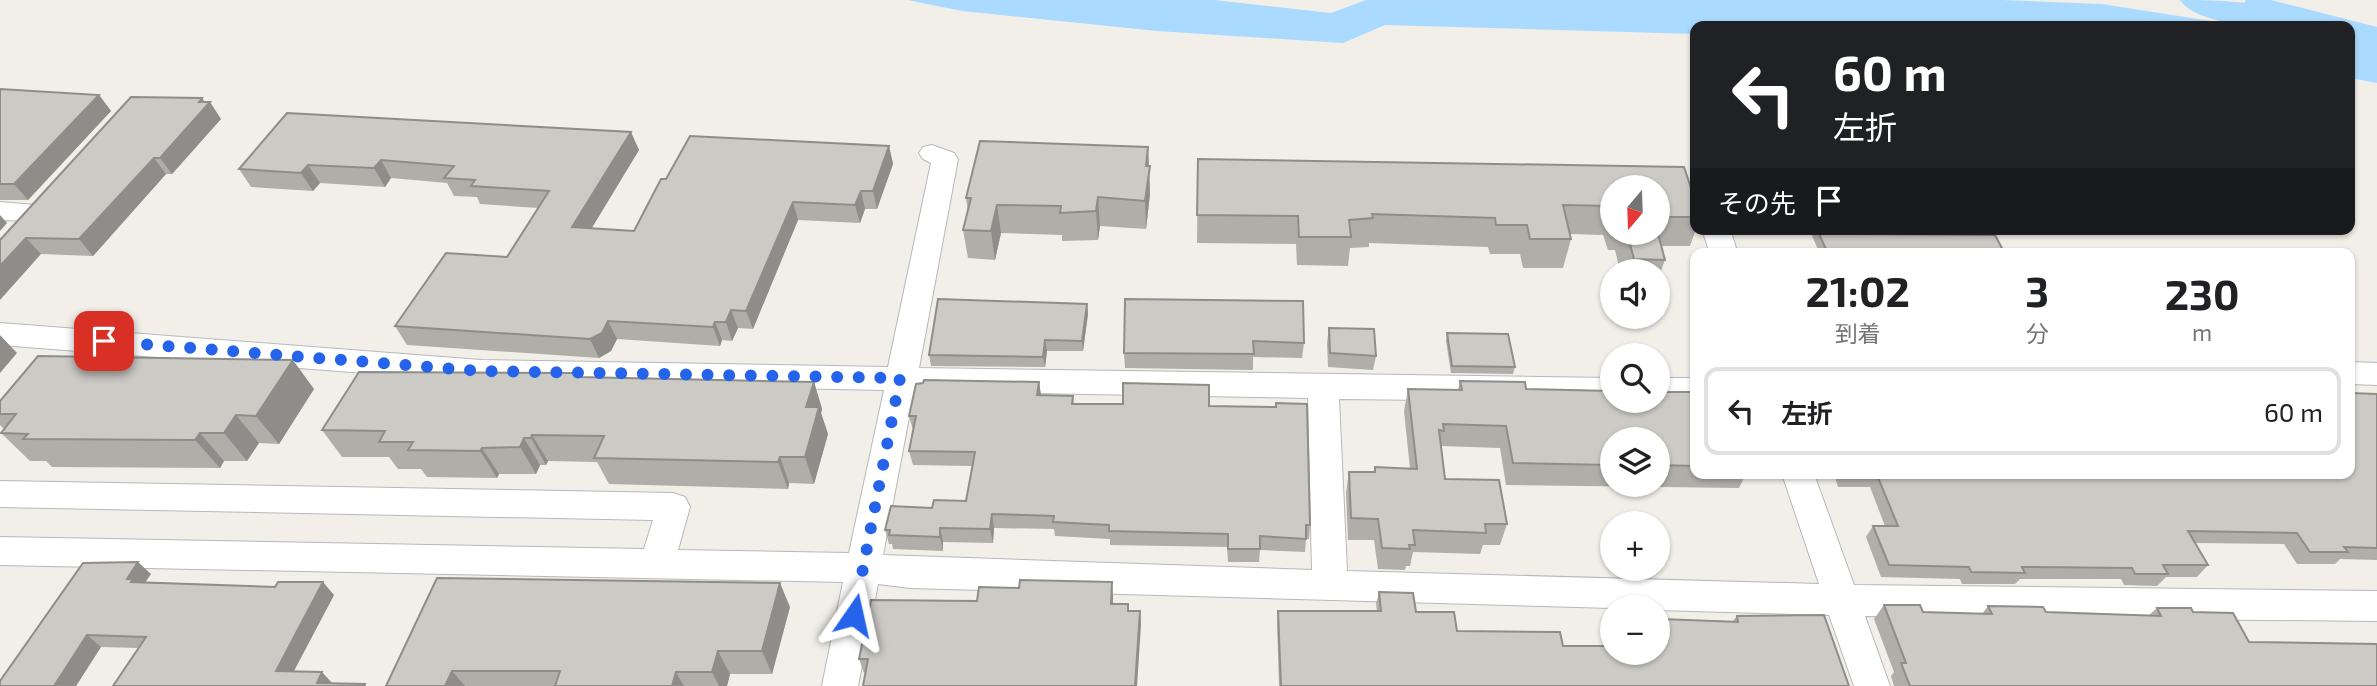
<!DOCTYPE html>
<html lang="ja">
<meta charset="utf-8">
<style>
:root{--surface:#fff;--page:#f2f2f2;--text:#202124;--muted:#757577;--line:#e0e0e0}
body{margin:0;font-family:"Exo 2","Noto Sans JP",sans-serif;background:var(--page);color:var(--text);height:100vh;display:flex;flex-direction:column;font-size:26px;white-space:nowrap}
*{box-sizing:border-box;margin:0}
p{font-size:23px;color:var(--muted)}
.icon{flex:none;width:38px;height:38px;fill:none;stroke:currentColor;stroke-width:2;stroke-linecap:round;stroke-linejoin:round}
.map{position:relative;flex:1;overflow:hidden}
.sheet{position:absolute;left:1690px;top:248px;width:665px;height:231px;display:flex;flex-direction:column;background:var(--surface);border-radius:14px;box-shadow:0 2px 5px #0004}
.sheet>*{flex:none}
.banner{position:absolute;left:1690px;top:21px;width:665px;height:214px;border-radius:14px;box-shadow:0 2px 5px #0004;background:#202124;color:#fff;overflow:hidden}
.needle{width:46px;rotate:199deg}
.tools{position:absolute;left:1600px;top:175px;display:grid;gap:14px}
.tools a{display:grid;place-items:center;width:70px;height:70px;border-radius:50%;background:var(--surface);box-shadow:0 2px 5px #0004;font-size:35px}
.pin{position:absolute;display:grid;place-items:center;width:60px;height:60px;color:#fff;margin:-30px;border-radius:14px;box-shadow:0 4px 10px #0006}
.me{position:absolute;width:77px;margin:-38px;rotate:11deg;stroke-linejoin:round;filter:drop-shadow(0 0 5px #0008)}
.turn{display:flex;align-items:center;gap:24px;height:147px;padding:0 28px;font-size:32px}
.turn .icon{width:91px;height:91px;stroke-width:2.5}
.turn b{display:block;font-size:49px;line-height:60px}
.then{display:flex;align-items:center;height:66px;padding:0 28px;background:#0003;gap:14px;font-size:26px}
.eta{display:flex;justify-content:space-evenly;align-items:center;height:119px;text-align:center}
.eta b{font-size:42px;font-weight:700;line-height:49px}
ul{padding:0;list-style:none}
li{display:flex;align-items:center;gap:21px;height:88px;margin:0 14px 10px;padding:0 14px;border:4px solid var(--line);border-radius:14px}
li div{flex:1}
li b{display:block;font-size:26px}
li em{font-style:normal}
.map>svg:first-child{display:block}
.water{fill:#aadaff}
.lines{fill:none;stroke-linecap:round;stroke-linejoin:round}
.river{fill:#aadaff;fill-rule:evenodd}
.street-casing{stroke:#b5b8bc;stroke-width:2}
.street{fill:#fff;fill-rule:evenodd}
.wall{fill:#afaea9;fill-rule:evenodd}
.shaded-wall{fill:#8f8d8a}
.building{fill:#cccac5;stroke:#8f8d8a;stroke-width:2}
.route{stroke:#2563eb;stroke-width:12;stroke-dasharray:0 21.6}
</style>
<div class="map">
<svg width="2377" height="686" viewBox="0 0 2377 686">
<rect width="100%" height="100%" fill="#f1efe8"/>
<path class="water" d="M907,0H1214L1331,13L1366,0H2002L2102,4L2236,25L2233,22L2246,0H2271L2377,27V83L2350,78V26H1696V34L1385,25L1343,43L1157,31L962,11Z"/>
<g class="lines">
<path class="river" d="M2180,0C2212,0 2286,0 2306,26C2274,27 2199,28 2180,0Z"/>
<defs>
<path id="street" d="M932,145L954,153L958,159L919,368L1612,378V401H1615L1612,402L1339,399L1347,571L1819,584L1782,474H1814L1854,585L2377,591V621L1865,616L1890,686H1854L1829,615L1657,610V607L1612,608L910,588L878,584L858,686H822L843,582L0,565V537L644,549L653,520L0,507V481L673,493L685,497L690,507L678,550L849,553L884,390L481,382L0,345V323L481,360L888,367L931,163L923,159L919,153L923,147ZM914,391L1308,398L1312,570L883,555Z
M0,202L47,206L51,212L47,218L37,221L0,220Z
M1702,229H1730L1738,254H1710Z
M2350,362L2377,363V385L2350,384Z
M1657,378H1696V402L1654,401H1657Z"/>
</defs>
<use href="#street" class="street-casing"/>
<use href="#street" class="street"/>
</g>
<path class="wall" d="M0,89L99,95L111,111L28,200H0Z
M205,102L221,119L172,174H166L93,256L41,254L0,240Z
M287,113L639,150L591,228L634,231L666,179L889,146L893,164L877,209H865L860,223L798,220L753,329L738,328L732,341L722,340L720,346L617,339L611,351L599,358L407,345L395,326L507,257L538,208L480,204L477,197L454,196L447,183L391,178L385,187L320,183L313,191L251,187L239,169Z
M1148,147L1150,194L1146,229L1100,226L1098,240L1062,241V235L1001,233L995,260L968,258L963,230L968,212L966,198Z
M1198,159L1684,167L1696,203V229L1690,246H1662L1665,260L1657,282V271H1620L1615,250H1608L1603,235L1570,234L1571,239L1563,268H1523L1520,254H1490L1488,247L1369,243V247L1350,248L1348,266L1297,265L1296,244L1197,243ZM1612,187H1657V233H1612Z
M1809,229H1856L1858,234L2004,252L2072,254H1820Z
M1125,299L1304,343L1302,358L1253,357V370L1125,368L1124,353Z
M1087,304L1088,314L1083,351H1047L1045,367L931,366L929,355Z
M1329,328L1376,356L1373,370L1328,367L1327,343Z
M1447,333L1515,367L1513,374L1451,373L1446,341Z
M581,373L583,377L814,382L822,409L821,413L828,434L814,484L789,483L788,489L609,484L597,462L548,461L546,465H540L536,474H499L497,478L427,477L421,469H398L389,457H342L322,430Z
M1460,381L1526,389L1696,392V474H1746L1739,488L1506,485L1500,448L1441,446L1445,479L1507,524L1500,545H1483L1480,554L1413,552L1410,566H1406L1405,570L1378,569L1374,540H1348L1346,493L1349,472H1374L1375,467L1410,469L1404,411L1408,389L1458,390ZM1612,439H1657V485H1612Z
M1039,382L1041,395L1073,396L1074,404L1209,406L1310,525L1309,539H1306L1305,552L1260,550L1259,562H1228L1227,547L1110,545V539L1055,536L1054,529L994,528L993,543L943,542V551L893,549L892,544H889L885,530L932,508L966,501L972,466L913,465L909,451L913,430L909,416Z
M314,389L279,444L259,443L247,461H224L220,468L52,467L46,461H30L1,433L4,429L0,425V401Z
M2377,394V560L2340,559L2335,564H2297L2284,544L2195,543L2208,565L2197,577H2166L2157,586L2124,585L2121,579H2020L2015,584H1962L1960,579L1881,577L1866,537L1873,526H1885L1870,487H1838L1834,474H2350Z
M151,574L145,582L334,595L294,671L332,683L365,684L366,686H113L138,648L101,647L76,686H0Z
M437,578L790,607L772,674H730L727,686H386Z
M1379,592L1416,612L1457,631L1563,646L1657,653L1660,625L1662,619L1733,621L1737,616L1849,686H1279L1277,623L1278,611H1377L1376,604Z
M1113,596V604L1129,611H1140L1141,625L866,673H864L859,659L977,601Z
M1884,605L1923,612L1982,614L1988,606L2046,612L2149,615L2157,608L2193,612L2249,642L2377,686H1894L1891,676L1894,672L1874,619Z"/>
<path class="shaded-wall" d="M99,95L111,111L28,200L14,184Z
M202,98L207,105L210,102L221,119L172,174L160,158Z
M631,132L639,150L581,246L572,227Z
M889,146L893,164L877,209L873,191Z
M1148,147L1150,194L1146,229L1145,201L1146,166Z
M154,158L166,174L93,256L79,239Z
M381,160L391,178L385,187L374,168Z
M308,165L320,183L313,191L301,173Z
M861,191L865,209L860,223L855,205Z
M1098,197L1100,226L1098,240L1096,211Z
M793,202L798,220L753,329L746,311Z
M997,205L1001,233L995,260L991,231Z
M0,215L7,223L0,231Z
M26,238L41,254L0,300V266Z
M1087,304L1088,314L1083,351L1082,341Z
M731,310L738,328L732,341L726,322Z
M608,321L617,339L611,351L599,358L590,339Z
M715,322L722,340L720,346L713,327Z
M0,335L17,353L0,373Z
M1045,340L1047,351L1045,367L1043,357Z
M293,360L314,389L279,444L256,416Z
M814,382L822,409L821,413L828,434L814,484L805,457L806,407Z
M1039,382L1041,396L1037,395Z
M236,415L259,443L247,461L224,433Z
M200,433L224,461L220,468L195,440Z
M532,435L548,461L546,465L531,438Z
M524,438L540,465L536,474L520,447Z
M482,448L499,474L497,478L480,451Z
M780,457L789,483L788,489L778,462Z
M992,514L994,528L993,543L990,529Z
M940,528L943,542V551L940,537Z
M138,562L151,574L142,587L127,579Z
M323,582L334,595L288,682L276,671Z
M1112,582L1113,596L1112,618L1111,604Z
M780,583L790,607L772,674L762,651Z
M1140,611L1141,625L1137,686H1135Z
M87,635L101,647L76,686H54Z
M718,651L730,674L727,686H719L712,672Z
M452,671L465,686H445Z
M322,672L333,684L317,683Z
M676,672L684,686H672Z"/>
<path class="building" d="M0,89L99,95L14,184H0Z
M131,97L202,98L199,102H210L160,158H154L79,239L26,238L0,266V240Z
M287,113L631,132L572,227L634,231L661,179H666L690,136L889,146L873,191H861L855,205L793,202L746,311L731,310L726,322H715L713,327L608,321L602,333L590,339L395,326L446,253L507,257L549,191L471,186L475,180L444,178L454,166L381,160L374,168L308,165L301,173L239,169Z
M980,141L1148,147L1146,166H1150L1145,201L1098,197L1096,211L1060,213L1061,206L997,205L991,231L963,230L971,198H966Z
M1198,159L1684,167L1696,203V217H1657V187H1612V206L1563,205L1571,239H1530L1527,225H1496L1495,218L1372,214L1373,218L1349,220L1351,237H1299L1298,216L1197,215Z
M1817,229H1856L1858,234L1995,235L2004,252L2072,254H1828Z
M1657,230L1665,260L1634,259L1627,233H1657Z
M938,299L1087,304L1082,341L1045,340L1043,357L929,355Z
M1125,299L1303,301L1304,343L1253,341L1254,354L1124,353Z
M1329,328L1374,329L1376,356L1330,353Z
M1447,333L1508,334L1515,367L1452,366Z
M38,356L293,360L256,416L236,415L224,433H200L195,440L23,439L28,434L1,433L16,414H0V401Z
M359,372L581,373L579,377L814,382L806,407H819L805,457H780L778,462L594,458L604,436L532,435L531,438H524L520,447L482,448L480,451L408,450L413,442H379L385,431L322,430Z
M924,380L1039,382L1037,395L1073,396L1072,404H1123V383L1209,385V406L1276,407V403L1307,404L1310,525H1306V539L1260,536V549H1228V534L1109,531V525L1053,522L1054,516L992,514L990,529L940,528V537L889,535L890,530H885L891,506L932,508L934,500L966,501L975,452L909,451L916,416H909L916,384L923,383Z
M1460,381L1525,382L1526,389L1612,391V401H1657V392H1696V466L1657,465V439H1612V465L1513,463L1506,426L1443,424L1444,431L1439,430L1445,479L1499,480L1507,524H1485L1486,533L1413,530L1415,545H1409L1410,549L1382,548L1378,519L1351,518L1349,472H1375V467L1417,469L1408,389L1462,390Z
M2350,393L2377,394V548L2344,547L2348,552H2310L2297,533L2188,531L2208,565H2163L2168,574H2135L2132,568L2022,567L2025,573L1971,572L1969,567L1889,565L1873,526H1898L1877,475L1845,474H2350Z
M138,562L127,579H133L131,582L275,587L278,582H323L276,671L322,672L317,683L365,684L364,686H113L146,637L87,635L54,686H0V681L83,563Z
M437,578L780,583L762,651H718L712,672H676L672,686H555L560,671H452L445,686H386Z
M1020,580L1112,582L1111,604H1128V611H1140L1135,686H863L868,659H859L871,600L977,601L979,587L1019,588Z
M1379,592L1413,593L1416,612H1454L1457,631L1560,632L1563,646H1612V653H1657V625H1664L1662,619L1738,622L1737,616L1824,615L1849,686H1281L1278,611H1381Z
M1884,605H1920L1923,612L1992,614L1988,606L2043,607L2046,612L2161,616L2157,608H2191L2193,612L2233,613L2249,642L2377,644V686H1910L1901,663H1906Z"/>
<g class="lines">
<path class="route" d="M104,341L481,371L900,378L854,615"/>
</g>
</svg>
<div class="tools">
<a><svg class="needle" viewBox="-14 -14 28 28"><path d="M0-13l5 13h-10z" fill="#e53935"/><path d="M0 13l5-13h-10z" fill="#757577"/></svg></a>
<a><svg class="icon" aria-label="sound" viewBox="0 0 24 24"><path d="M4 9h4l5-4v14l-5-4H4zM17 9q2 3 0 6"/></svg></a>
<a><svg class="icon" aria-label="search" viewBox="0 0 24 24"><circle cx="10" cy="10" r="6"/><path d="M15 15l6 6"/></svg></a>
<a><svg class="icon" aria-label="layers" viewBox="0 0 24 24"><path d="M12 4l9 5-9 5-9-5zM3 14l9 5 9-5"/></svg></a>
<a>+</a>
<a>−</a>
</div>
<div class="pin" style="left:104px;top:341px;background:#d93025"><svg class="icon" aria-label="arrive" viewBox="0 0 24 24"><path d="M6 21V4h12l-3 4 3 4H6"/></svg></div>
<svg class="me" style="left:854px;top:615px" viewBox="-20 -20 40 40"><path d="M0-17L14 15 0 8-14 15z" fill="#2563eb" stroke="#fff" stroke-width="4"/></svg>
<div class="banner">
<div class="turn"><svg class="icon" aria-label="left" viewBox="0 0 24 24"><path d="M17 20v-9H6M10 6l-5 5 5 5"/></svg><div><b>60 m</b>左折</div></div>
<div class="then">その先<svg class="icon" aria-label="arrive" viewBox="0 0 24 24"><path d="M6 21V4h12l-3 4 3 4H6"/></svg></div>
</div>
<section class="sheet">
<div class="eta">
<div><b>21:02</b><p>到着</p></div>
<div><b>3</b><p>分</p></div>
<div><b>230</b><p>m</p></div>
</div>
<ul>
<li><svg class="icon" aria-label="left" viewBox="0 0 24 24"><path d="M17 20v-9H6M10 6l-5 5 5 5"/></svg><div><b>左折</b></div><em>60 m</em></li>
</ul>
</section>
</div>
